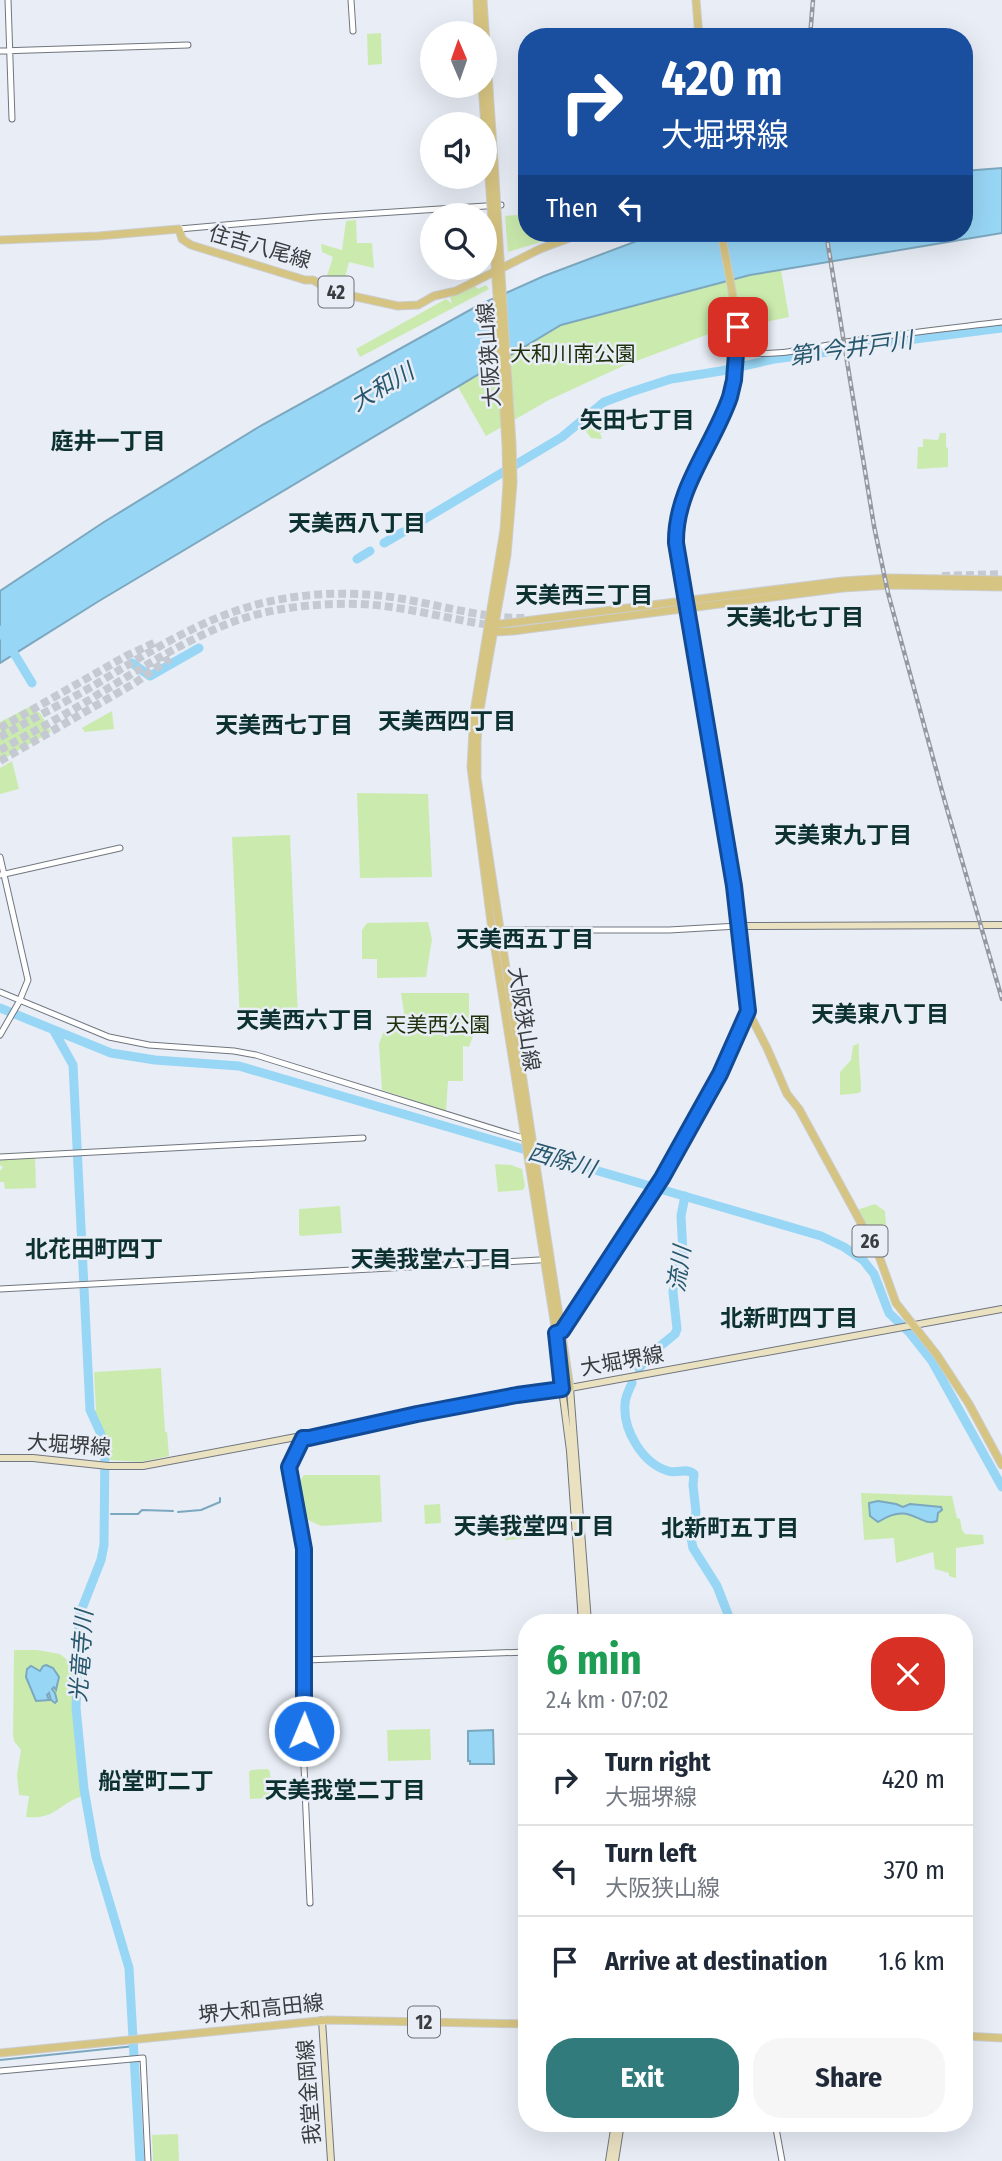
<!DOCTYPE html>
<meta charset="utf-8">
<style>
:root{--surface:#fff;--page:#f6f6f7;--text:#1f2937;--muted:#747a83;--line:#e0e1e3;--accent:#327b7c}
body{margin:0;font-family:"Fira Sans Condensed","Noto Sans JP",sans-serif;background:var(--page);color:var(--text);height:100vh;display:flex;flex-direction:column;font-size:26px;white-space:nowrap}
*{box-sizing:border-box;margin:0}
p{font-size:23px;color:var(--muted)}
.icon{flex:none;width:38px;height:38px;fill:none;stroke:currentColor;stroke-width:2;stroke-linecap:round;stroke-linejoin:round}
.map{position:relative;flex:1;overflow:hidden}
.sheet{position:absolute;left:518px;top:1614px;width:455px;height:518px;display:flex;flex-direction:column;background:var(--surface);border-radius:28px;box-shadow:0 7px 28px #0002}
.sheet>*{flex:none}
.banner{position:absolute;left:518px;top:28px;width:455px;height:214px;border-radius:28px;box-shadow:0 7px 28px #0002;background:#1a4fa0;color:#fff;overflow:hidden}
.needle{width:46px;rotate:358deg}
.controls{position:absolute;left:420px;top:21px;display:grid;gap:14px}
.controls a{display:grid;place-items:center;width:77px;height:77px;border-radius:50%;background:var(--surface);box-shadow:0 7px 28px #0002;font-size:35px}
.pin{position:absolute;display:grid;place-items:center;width:60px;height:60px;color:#fff;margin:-30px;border-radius:14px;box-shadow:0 4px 10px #0006}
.me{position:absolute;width:77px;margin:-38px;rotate:1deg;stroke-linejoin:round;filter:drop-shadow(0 0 5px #0008)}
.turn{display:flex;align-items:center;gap:24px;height:147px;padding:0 28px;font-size:32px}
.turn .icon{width:91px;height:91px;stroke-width:2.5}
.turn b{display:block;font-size:49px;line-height:60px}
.then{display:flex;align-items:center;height:66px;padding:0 28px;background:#0003;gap:14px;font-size:26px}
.round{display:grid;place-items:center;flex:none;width:74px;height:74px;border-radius:28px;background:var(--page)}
.overview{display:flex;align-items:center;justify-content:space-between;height:119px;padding:0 28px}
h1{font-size:42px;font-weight:700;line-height:52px;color:#1e9e55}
.cta{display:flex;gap:14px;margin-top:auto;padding:14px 28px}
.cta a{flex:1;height:80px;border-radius:28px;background:var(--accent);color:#fff;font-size:28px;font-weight:700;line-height:80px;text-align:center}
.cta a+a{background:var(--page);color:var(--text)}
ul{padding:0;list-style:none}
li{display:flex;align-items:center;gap:21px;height:91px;padding:0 28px;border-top:2px solid var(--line)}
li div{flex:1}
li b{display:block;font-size:26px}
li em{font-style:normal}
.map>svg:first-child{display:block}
.green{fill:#cbebae}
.water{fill:#98d6f5;stroke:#7ca8bf;stroke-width:2}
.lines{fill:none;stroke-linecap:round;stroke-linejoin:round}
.stream{stroke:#7ca8bf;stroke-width:2}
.river{stroke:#98d6f5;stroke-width:9}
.motorway-tunnel{stroke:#c5cad2;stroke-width:8;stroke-dasharray:8 4;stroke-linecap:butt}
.tertiary-casing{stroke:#71767e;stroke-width:7}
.secondary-casing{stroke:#71767e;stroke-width:8}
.primary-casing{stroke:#cccdcd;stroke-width:9}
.tertiary{stroke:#fff;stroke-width:5}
.secondary{stroke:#eae1c1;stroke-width:6}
.primary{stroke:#d6c482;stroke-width:7}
.rail-casing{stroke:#95999f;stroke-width:4.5}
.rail{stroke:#e8edf6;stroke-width:2;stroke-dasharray:5;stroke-linecap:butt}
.primary-bridge-casing{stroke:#cccdcd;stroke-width:9;stroke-linecap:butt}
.primary-bridge{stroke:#d6c482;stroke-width:7}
.route-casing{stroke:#114b97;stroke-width:18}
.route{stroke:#1a73e8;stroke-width:12}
.labels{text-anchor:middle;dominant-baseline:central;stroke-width:5;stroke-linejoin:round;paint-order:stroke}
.shield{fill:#e8edf6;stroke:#6e7277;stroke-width:2}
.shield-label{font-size:19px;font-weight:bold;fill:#3a3d40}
.street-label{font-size:21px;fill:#3a3d40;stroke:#e8edf6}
.park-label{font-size:21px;fill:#1e2f0a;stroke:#e8edf6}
.water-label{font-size:23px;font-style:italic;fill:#27576d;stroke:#e8edf6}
.neighbourhood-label{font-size:23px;font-weight:bold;fill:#0d3131;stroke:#e8edf6}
</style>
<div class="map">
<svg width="1002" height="2161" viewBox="0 0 1002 2161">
<rect width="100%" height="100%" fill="#e8edf6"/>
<path class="green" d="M381,33L382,64L368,65L367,34Z
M527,214V233H576L546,244L544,241L508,252L505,216Z
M356,220L357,243H372L374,268L349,262L342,288L325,282L333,257L322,252L321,244L342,250L346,221Z
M781,270L789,317L706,335L623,366L549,400L486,436L458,387L561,325L749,275Z
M474,285L478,289L486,285L489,289L360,357L356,349L446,299L452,304L450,297Z
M597,412L600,417L608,415L612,429L600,433L602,439L591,438L581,425Z
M940,433H946V447L948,448V467L917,469L918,447H923V439L938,440Z
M29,707L40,713L51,732L0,761V722Z
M112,711L114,729L85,732L82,728Z
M12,761L19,789L0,794V768Z
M357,793L428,794L432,877L360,878Z
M290,835L298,1018L240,1022L232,837Z
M428,922L432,939L426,977L377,978V959H362V930L367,923Z
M401,993H469V1025L476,1028L469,1047L463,1046V1081H448L446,1111L382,1090L379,1044L383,1033L399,1030L407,1032Z
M859,1043C858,1059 861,1075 861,1091L859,1093L840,1095V1072L851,1060L853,1046Z
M35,1157L36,1188L5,1189L4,1182H0V1171L3,1167L0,1165V1159Z
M495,1164L511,1165L522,1169L525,1186L523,1190L498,1192Z
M875,1204L885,1211L888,1252L881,1253L857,1210Z
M340,1206L342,1233L301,1236L299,1234V1209Z
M161,1368L165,1432H167L169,1456L141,1462L109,1460C109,1440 103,1428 94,1411L96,1410L94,1373L95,1372Z
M304,1475H380L382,1522L321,1526L308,1520L299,1482Z
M861,1493L952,1496L957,1518L960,1519L962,1530L965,1534L983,1535L984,1544L956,1548V1578L949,1576V1573L935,1569L933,1552L896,1563L894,1538L864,1540Z
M440,1504L441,1523L425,1524L424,1505Z
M536,1516V1538L505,1540V1522L514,1519Z
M14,1650H37L60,1654L72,1664L74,1728L83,1796C59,1803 56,1820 26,1817L29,1796L19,1795L17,1775L21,1750L14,1741L13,1734Z
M430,1729L431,1760L388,1761L387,1730Z
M267,1769L270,1771L271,1798L250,1799L249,1772L251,1770Z
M178,2134L179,2161H153L152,2135Z"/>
<path class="water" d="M1002,168V233L750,275L561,325L99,601L0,663V591L104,522L262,425L479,305L544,276L658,233H964V171Z
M878,1501L896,1504L903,1507L910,1504L941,1507L942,1510L938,1513L937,1521C918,1528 912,1500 878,1522L870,1516L869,1503Z
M46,1665L53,1668L59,1677L56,1690L54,1687L52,1689L55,1693L57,1701L55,1703L51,1700L49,1693L47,1695L49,1700L36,1701L26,1677L27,1669L31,1666L40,1671L43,1666Z
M493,1730L494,1764H470V1761H468V1731Z"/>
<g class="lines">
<path class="stream" d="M178,1512L201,1510L220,1502V1498
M104,1513H105
M111,1514H138L142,1510L173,1511
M0,2060L135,2046"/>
<path class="river" d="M408,529L562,437L604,402L631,392L671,379L721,371L774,359L821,353L852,347L1002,328
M384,543L403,532
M357,559L370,551
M0,630L32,683
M132,663L150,676L199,648
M0,1008L111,1053L155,1060L239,1066L821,1236L844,1247L863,1260L874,1274L889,1313L909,1332L932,1361L1002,1487
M54,1031L73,1065L90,1410L105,1443L104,1545L101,1560L79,1616L76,1708L84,1789L96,1857L129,1968L140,2161
M639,1369L648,1356L675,1334L677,1329L673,1292L676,1266L683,1253L681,1216L685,1196
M632,1383C629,1390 625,1397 625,1404C623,1430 642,1463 668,1471C678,1474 687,1467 694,1474L693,1485L696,1512L691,1538L693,1548L717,1586L731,1622"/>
<path class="motorway-tunnel" d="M942,576L1002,574
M0,728L126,656L154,643
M0,737C32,719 66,702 98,683C188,628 249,590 359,594C416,596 471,619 527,618
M0,750C34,731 69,713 102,692C145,666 190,637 238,620C277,607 318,603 359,604C414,606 467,626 522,628
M0,761L135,683L170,658"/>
<defs>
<path id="tertiary" d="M8,0L12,119
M351,0L353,31
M0,51L188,45
M179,229L317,217L501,205
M737,351C775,359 815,346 853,341C903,333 952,328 1002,322
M0,857L28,980L19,1002L0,1035
M0,875L120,848
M496,930H669L738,926
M0,992L109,1037L149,1045L234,1051L256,1055L526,1139
M0,1157L363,1138
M0,1289L539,1260
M303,1438L289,1467L304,1549L305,1660L304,1766L310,1903
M305,1660L527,1652
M0,2071L143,2058L148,2161
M775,2123L782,2161"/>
<path id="secondary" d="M738,926L1002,925
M570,1388L588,1622
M562,1389L570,1451L582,1622
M0,1458H33L108,1466H143L296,1437L309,1439C396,1420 482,1399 570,1388L1002,1309
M322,2020L331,2161
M609,2161L615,2123
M615,2161L621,2123"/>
<path id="primary" d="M477,0L478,33
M483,0L494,162
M696,0L699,37
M482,86L488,163
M721,233C731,287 747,344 730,398C715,448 674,489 676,543L734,886L748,1011L767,1048L787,1094L799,1109L879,1256L896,1303L937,1355L969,1404L1002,1465
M0,240L98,236L179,229L182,239L191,245L305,280H313L330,290L352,296L398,306L418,305L434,296L456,291L540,249L583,233
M500,260L512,444L513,483L507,555L479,715L477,742V778L570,1388
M495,262L506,445L507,484L504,530L474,712L471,767L492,930L556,1333L562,1389
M492,625L843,581L890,578L1002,580
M491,630L494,632L513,631L843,588L891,585L1002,587
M560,1332L601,1273L661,1178L721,1074L748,1011
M964,2036L1002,2038
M0,2053L328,2020L527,2024"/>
</defs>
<use href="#tertiary" class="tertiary-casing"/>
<use href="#secondary" class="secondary-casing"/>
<use href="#primary" class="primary-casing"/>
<use href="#tertiary" class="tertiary"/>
<use href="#secondary" class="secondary"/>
<use href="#primary" class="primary"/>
<defs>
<path id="rail" d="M810,37L813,0
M826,233L874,526L888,593L945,802L1002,999"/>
</defs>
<use href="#rail" class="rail-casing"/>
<use href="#rail" class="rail"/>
<defs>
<path id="primary-bridge" d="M494,162L500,260
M488,163L495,262"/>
</defs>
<use href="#primary-bridge" class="primary-bridge-casing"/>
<use href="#primary-bridge" class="primary-bridge"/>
</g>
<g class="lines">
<defs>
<path id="route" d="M304,1731V1549L289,1467L303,1438H309L417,1414L517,1395L562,1389L556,1333L562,1331L662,1178L720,1074L748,1011L734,886L676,543C675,489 713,446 730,397L734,380L738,327"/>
</defs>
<use href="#route" class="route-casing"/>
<use href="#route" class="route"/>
</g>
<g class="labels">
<g class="shield">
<rect x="318.5" y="276.5" width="35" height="31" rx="5"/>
<rect x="852.5" y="1225.5" width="35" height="31" rx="5"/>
<rect x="408" y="2006.5" width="32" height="31" rx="5"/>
</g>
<g class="shield-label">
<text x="336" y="292">42</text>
<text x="870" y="1241">26</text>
<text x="424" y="2022">12</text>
</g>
<g class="street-label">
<text transform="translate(260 247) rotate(16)">住吉八尾線</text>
<text transform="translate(489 355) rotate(-94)">大阪狭山線</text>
<text transform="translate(524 1019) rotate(81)">大阪狭山線</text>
<text transform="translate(622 1361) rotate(-10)">大堀堺線</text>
<text transform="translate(69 1445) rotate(4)">大堀堺線</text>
<text transform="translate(261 2009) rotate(-6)">堺大和高田線</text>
<text transform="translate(309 2092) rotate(-94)">我堂金岡線</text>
</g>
<g class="park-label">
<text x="573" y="354">大和川南公園</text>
<text x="438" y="1025">天美西公園</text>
</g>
<g class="water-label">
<text transform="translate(851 348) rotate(-8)">第1今井戸川</text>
<text transform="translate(382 387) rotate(-31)">大和川</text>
<text transform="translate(562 1160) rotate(16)">西除川</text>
<text transform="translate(679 1269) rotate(-82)">流川</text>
<text transform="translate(81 1656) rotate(-86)">光竜寺川</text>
</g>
<g class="neighbourhood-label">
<text x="637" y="420">矢田七丁目</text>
<text x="108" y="441">庭井一丁目</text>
<text x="357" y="523">天美西八丁目</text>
<text x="584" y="595">天美西三丁目</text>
<text x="795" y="617">天美北七丁目</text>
<text x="447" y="721">天美西四丁目</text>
<text x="284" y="725">天美西七丁目</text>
<text x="843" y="835">天美東九丁目</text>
<text x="525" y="939">天美西五丁目</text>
<text x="880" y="1014">天美東八丁目</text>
<text x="305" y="1020">天美西六丁目</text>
<text x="94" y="1249">北花田町四丁</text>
<text x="431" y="1259">天美我堂六丁目</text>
<text x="789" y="1318">北新町四丁目</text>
<text x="534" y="1526">天美我堂四丁目</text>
<text x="730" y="1528">北新町五丁目</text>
<text x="156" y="1781">船堂町二丁</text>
<text x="345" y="1790">天美我堂二丁目</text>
</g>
</g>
</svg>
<div class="controls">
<a><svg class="needle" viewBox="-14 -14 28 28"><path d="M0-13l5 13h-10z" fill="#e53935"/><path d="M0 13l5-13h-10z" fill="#747a83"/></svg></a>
<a><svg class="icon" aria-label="sound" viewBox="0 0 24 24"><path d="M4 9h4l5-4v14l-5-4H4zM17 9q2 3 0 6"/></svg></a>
<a><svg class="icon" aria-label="search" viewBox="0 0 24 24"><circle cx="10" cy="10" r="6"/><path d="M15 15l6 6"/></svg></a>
</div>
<div class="pin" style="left:738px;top:327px;background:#d93025"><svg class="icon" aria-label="arrive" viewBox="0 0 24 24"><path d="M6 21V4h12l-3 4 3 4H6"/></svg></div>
<svg class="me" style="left:304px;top:1731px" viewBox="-20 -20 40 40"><circle r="17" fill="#1a73e8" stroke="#fff" stroke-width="3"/><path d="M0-11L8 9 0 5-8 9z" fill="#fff"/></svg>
<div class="banner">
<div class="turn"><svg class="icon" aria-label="right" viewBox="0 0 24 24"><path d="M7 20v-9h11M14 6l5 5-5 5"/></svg><div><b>420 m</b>大堀堺線</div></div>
<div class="then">Then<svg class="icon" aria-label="left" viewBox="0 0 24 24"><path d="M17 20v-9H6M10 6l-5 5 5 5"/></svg></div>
</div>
<section class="sheet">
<div class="overview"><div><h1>6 min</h1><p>2.4 km · 07:02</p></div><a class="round" style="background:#d93025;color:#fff"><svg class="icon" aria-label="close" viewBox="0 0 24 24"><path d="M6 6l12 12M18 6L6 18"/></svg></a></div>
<ul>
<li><svg class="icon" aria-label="right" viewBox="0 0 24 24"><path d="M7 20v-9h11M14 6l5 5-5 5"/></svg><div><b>Turn right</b><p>大堀堺線</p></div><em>420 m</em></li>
<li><svg class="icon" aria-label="left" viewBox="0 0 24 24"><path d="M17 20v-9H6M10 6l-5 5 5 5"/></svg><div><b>Turn left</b><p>大阪狭山線</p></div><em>370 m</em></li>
<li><svg class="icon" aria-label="arrive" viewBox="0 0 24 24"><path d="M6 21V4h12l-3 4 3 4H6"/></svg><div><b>Arrive at destination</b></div><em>1.6 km</em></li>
</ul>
<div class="cta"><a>Exit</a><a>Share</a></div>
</section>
</div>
